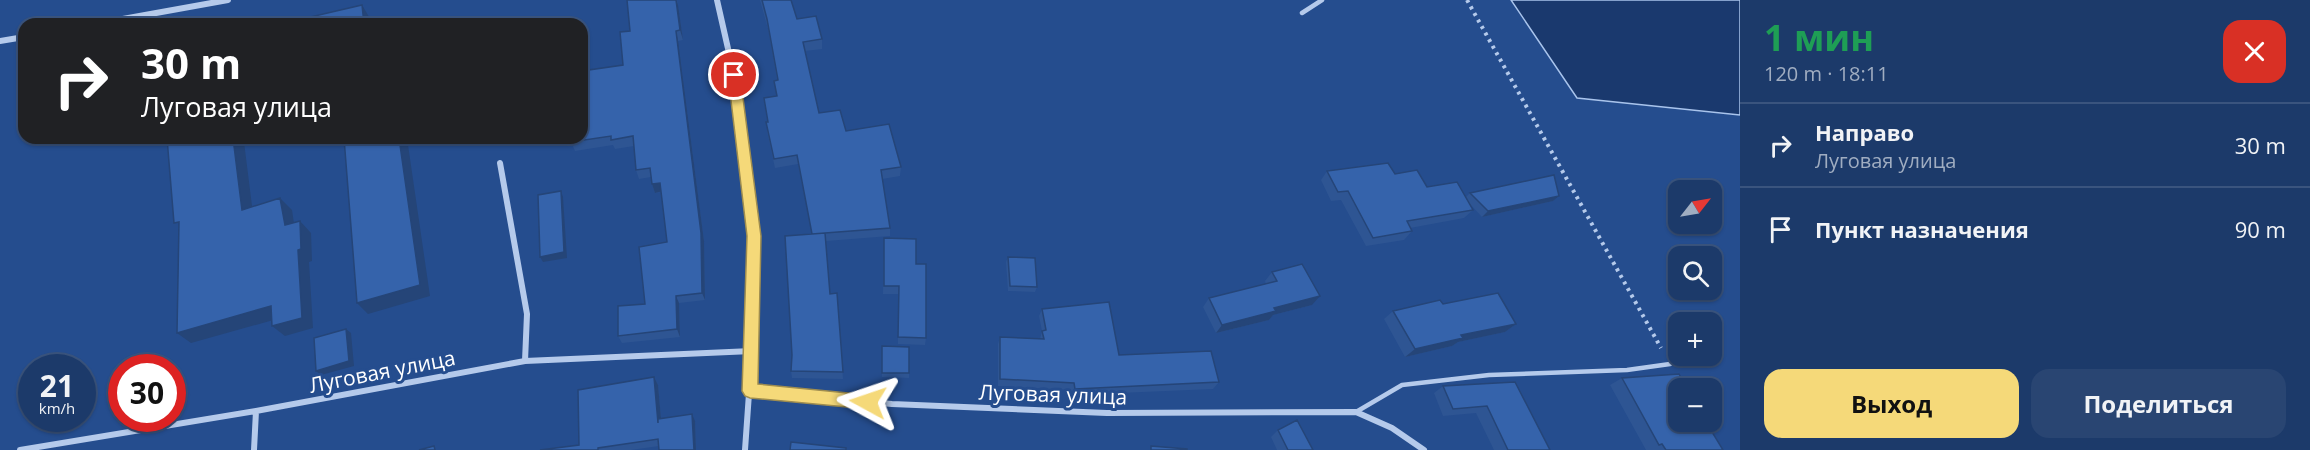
<!DOCTYPE html>
<html lang="ru">
<meta charset="utf-8">
<style>
:root{--surface:#1c3a6a;--page:#294572;--text:#f1f3f6;--muted:#a0adc1;--line:#3a547e;--accent:#f5d979}
body{margin:0;font-family:"Open Sans",sans-serif;background:var(--page);color:var(--text);height:100vh;display:flex;flex-direction:column;font-size:22px;white-space:nowrap}
*{box-sizing:border-box;margin:0}
p{font-size:20px;color:var(--muted)}
.icon{flex:none;width:33px;height:33px;fill:none;stroke:currentColor;stroke-width:2;stroke-linecap:round;stroke-linejoin:round}
.map{position:relative;flex:1;overflow:hidden}
.sheet{display:flex;flex-direction:column;background:var(--surface);width:570px}
.sheet>*{flex:none}
.hud{position:absolute;left:18px;top:18px;width:570px;height:126px;border-radius:18px;box-shadow:0 2px 4px #0004,0 0 0 2px var(--line);background:#202124;color:#fff;overflow:hidden}
.needle{width:39px;rotate:59deg}
.buttons{position:absolute;left:1668px;top:180px;display:grid;gap:12px}
.buttons a{display:grid;place-items:center;width:54px;height:54px;border-radius:12px;background:var(--surface);box-shadow:0 2px 4px #0004,0 0 0 2px var(--line);font-size:30px}
.speed{position:absolute;left:18px;top:354px;display:flex;gap:12px;font-size:30px;font-weight:700;text-align:center}
.speed>*{display:grid;place-content:center;width:78px;height:78px;border-radius:50%;background:var(--surface);box-shadow:0 2px 4px #0004,0 0 0 2px var(--line);line-height:1}
.speed small{font-size:15px;font-weight:400}
.speed .limit{border:9px solid #d22;background:#fff;color:#111}
.pin{position:absolute;display:grid;place-items:center;width:51px;height:51px;color:#fff;margin:-26px;border:3px solid #fff;border-radius:50%;box-shadow:0 2px 6px #0007}
.me{position:absolute;width:66px;margin:-33px;rotate:275deg;stroke-linejoin:round;filter:drop-shadow(0 0 4px #0008)}
.turn{display:flex;align-items:center;gap:21px;height:126px;padding:0 24px;font-size:27px}
.turn .icon{width:78px;height:78px;stroke-width:2.5}
.turn b{display:block;font-size:42px;line-height:51px}
.round{display:grid;place-items:center;flex:none;width:63px;height:63px;border-radius:18px;background:var(--page)}
.headline{display:flex;align-items:center;justify-content:space-between;height:102px;padding:0 24px}
h1{font-size:36px;font-weight:700;line-height:45px;color:#1e9e55}
.primary-button{display:flex;gap:12px;margin-top:auto;padding:12px 24px}
.primary-button a{flex:1;height:69px;border-radius:18px;background:var(--accent);color:#111;font-size:24px;font-weight:700;line-height:69px;text-align:center}
.primary-button a+a{background:var(--page);color:var(--text)}
ul{padding:0;list-style:none}
li{display:flex;align-items:center;gap:18px;height:84px;padding:0 24px;border-top:2px solid var(--line)}
li div{flex:1}
li b{display:block;font-size:22px}
li em{font-style:normal}
main{display:flex;flex:1;min-height:0}
.map>svg:first-child{display:block}
.water{fill:#1a396e;stroke:#a9c4ec;stroke-width:1.5}
.lines{fill:none;stroke-linecap:round;stroke-linejoin:round}
.path{stroke:#b5caeb;stroke-width:4;stroke-dasharray:3 4.5;stroke-linecap:butt}
.service{stroke:#b5caeb;stroke-width:4.5}
.minor{stroke:#b5caeb;stroke-width:6}
.wall{fill:#2e5593}
.shaded-wall{fill:#254578}
.building{fill:#3563ab;stroke:#254578;stroke-width:1.5}
.route{fill:#f5d979;stroke:#9f8d4f;stroke-width:1.5}
.labels{text-anchor:middle;dominant-baseline:central;stroke-width:6;stroke-linejoin:round;paint-order:stroke}
.street-label{font-size:21px;fill:#fff;stroke:#254d8e}
</style>
<main>
<div class="map">
<svg width="1740" height="450" viewBox="0 0 1740 450">
<rect width="100%" height="100%" fill="#254d8e"/>
<path class="water" d="M1511,0H1740V115L1577,98Z"/>
<g class="lines">
<path class="path" d="M1467,0L1661,348"/>
<path class="service" d="M1302,13L1322,0
M1356,412L1402,385L1489,375L1627,370L1670,364"/>
<path class="minor" d="M717,0L734,75L754,236L752,351L745,450
M95,24L228,0
M0,41L24,37
M500,163L527,314L525,361
M750,391L892,404L1107,413L1356,412L1392,428L1424,450
M20,450L256,411L525,361L752,351
M254,450L256,411"/>
</g>
<path class="wall" d="M627,0H677L683,40L678,41L704,241L705,300L679,303L680,337L622,343L618,336L645,304L667,242L661,192L655,193L652,184L651,177L639,179L636,170L634,146L615,149L613,145L575,151L571,142L623,65L630,31Z
M760,0H791L797,19L822,39V49L805,51L819,113L901,167L900,176L882,179L890,228V236L826,241L830,294L837,293L843,379L792,378L791,371L812,234L798,164L775,168L767,131L768,122L777,96L774,81L777,80L768,29Z
M1327,171L1395,174L1427,187L1466,197L1470,193L1559,196L1553,201L1482,217L1469,203L1473,210L1464,218L1410,228L1412,231L1404,240L1366,246L1341,200L1331,201L1321,180Z
M884,238L916,264L926,338L925,345L898,344V294H883Z
M1008,257L1037,287L1035,292L1008,291L1006,262Z
M1272,272L1312,305L1273,315L1269,320L1216,333L1203,307L1209,298L1266,284L1265,281Z
M1443,304L1516,324L1505,332L1458,342L1452,346L1405,357L1384,319L1393,311Z
M1042,309L1119,355L1219,382L1213,389L1072,395L1071,390L998,386V344L1000,337L1040,339L1042,331L1039,316Z
M882,346L909,373V378L882,377Z
M654,377L658,385L661,419L695,421L696,450H659V446L631,450H540L579,445Z
M1622,378L1723,450H1646L1610,385Z
M1515,382L1550,450H1494L1476,413L1443,416L1434,393L1443,386Z
M1278,430L1313,450H1277L1271,437Z"/>
<path class="shaded-wall" d="M676,0L678,5L683,40L680,30Z
M362,5L371,20L372,24H364Z
M676,31L678,41L704,241L705,300L702,293Z
M185,138H198L197,157L184,144Z
M233,138H239L244,142L254,222L242,210Z
M399,138H407L430,296L368,314L357,303Z
M660,183L663,191L655,193L652,184Z
M561,191L563,197L567,258L543,262L540,257Z
M1559,196L1553,201L1482,217L1488,211Z
M280,198L292,210L296,237L285,225Z
M300,221L311,233L312,261L309,262L313,328L285,336L272,326L298,250Z
M676,296L679,303L680,337L677,329Z
M1320,296L1312,305L1273,315L1269,320L1216,333L1222,325L1274,308Z
M271,306L284,317L191,343L177,333Z
M1516,324L1505,332L1458,342L1452,346L1405,357L1415,349L1461,335Z
M346,329L351,333L354,366L321,375L316,371Z
M654,377L658,385L662,430L658,423Z
M692,414L695,421L696,450H694Z"/>
<path class="building" d="M627,0H676L680,30L676,31L701,233L702,293L676,296L677,329L618,336V306L645,304L639,247L667,242L660,183L652,184L650,168L636,170L633,136L611,140V136L571,142L570,138H582V71L623,65L620,32L630,31Z
M762,0H791L797,19L816,16L822,39L803,42L819,113L840,110L846,131L889,124L901,167L881,170L890,228L812,234L797,155L774,159L766,122H768L764,98L777,96L774,81L778,80L767,19Z
M362,5L364,24H307L306,18Z
M167,138H185L184,144L205,138H233L242,210L280,198L285,225L300,221L301,249L298,250L302,318L272,326L271,306L177,333L179,222L174,223Z
M344,138H399L420,285L357,303Z
M1388,163L1395,174L1417,170L1427,187L1457,182L1473,210L1407,221L1412,231L1373,238L1348,191L1338,192L1327,171Z
M1554,175L1559,196L1488,211L1470,193Z
M561,191L564,252L540,257L538,195Z
M825,233L830,294L837,293L843,372L791,371L792,355L785,236Z
M884,238L916,239V264H926V338L898,337L899,286H884Z
M1008,257L1035,258L1037,287L1010,286Z
M1302,264L1320,296L1274,308L1276,311L1222,325L1209,298L1277,281L1272,272Z
M1498,293L1516,324L1461,335L1463,338L1415,349L1393,311L1440,300L1443,304Z
M1109,302L1119,355L1211,351L1219,382L1075,389L1074,383L1000,379V337L1044,339L1042,331L1046,330L1042,309Z
M346,329L349,361L316,371L314,338Z
M882,346L909,347V373H882Z
M1679,374L1687,388H1678V422H1706L1723,450H1666L1662,444L1659,445L1622,378Z
M654,377L658,423V419L692,414L694,450H659L658,439L598,448V450H540L579,445L578,390Z
M1515,382L1550,450H1508L1487,406L1453,409L1443,386Z
M1297,420L1313,450H1288L1278,430Z
M791,442L846,448V450H790Z
M434,446L435,450H419Z
M1151,446L1187,449V450H1151Z"/>
<path class="route" d="M734,70L740,75L761,236L758,384L868,395L873,397L876,402L873,407L868,409L750,398L745,396L742,391L747,236L728,75Z"/>
<g class="labels">
<g class="street-label">
<text transform="translate(382 371) rotate(-11)">Луговая улица</text>
<text transform="translate(1053 394) rotate(2)">Луговая улица</text>
</g>
</g>
</svg>
<div class="buttons">
<a><svg class="needle" viewBox="-14 -14 28 28"><path d="M0-13l5 13h-10z" fill="#e53935"/><path d="M0 13l5-13h-10z" fill="#a0adc1"/></svg></a>
<a><svg class="icon" aria-label="search" viewBox="0 0 24 24"><circle cx="10" cy="10" r="6"/><path d="M15 15l6 6"/></svg></a>
<a>+</a>
<a>−</a>
</div>
<div class="speed"><div>21<small>km/h</small></div><div class="limit">30</div></div>
<div class="pin" style="left:734px;top:75px;background:#d93025"><svg class="icon" aria-label="arrive" viewBox="0 0 24 24"><path d="M6 21V4h12l-3 4 3 4H6"/></svg></div>
<svg class="me" style="left:868px;top:402px" viewBox="-20 -20 40 40"><path d="M0-17L14 15 0 8-14 15z" fill="#f5d979" stroke="#fff" stroke-width="4"/></svg>
<div class="hud">
<div class="turn"><svg class="icon" aria-label="right" viewBox="0 0 24 24"><path d="M7 20v-9h11M14 6l5 5-5 5"/></svg><div><b>30 m</b>Луговая улица</div></div>
</div>
</div>
<section class="sheet">
<div class="headline"><div><h1>1 мин</h1><p>120 m · 18:11</p></div><a class="round" style="background:#d93025;color:#fff"><svg class="icon" aria-label="close" viewBox="0 0 24 24"><path d="M6 6l12 12M18 6L6 18"/></svg></a></div>
<ul>
<li><svg class="icon" aria-label="right" viewBox="0 0 24 24"><path d="M7 20v-9h11M14 6l5 5-5 5"/></svg><div><b>Направо</b><p>Луговая улица</p></div><em>30 m</em></li>
<li><svg class="icon" aria-label="arrive" viewBox="0 0 24 24"><path d="M6 21V4h12l-3 4 3 4H6"/></svg><div><b>Пункт назначения</b></div><em>90 m</em></li>
</ul>
<div class="primary-button"><a>Выход</a><a>Поделиться</a></div>
</section>
</main>
